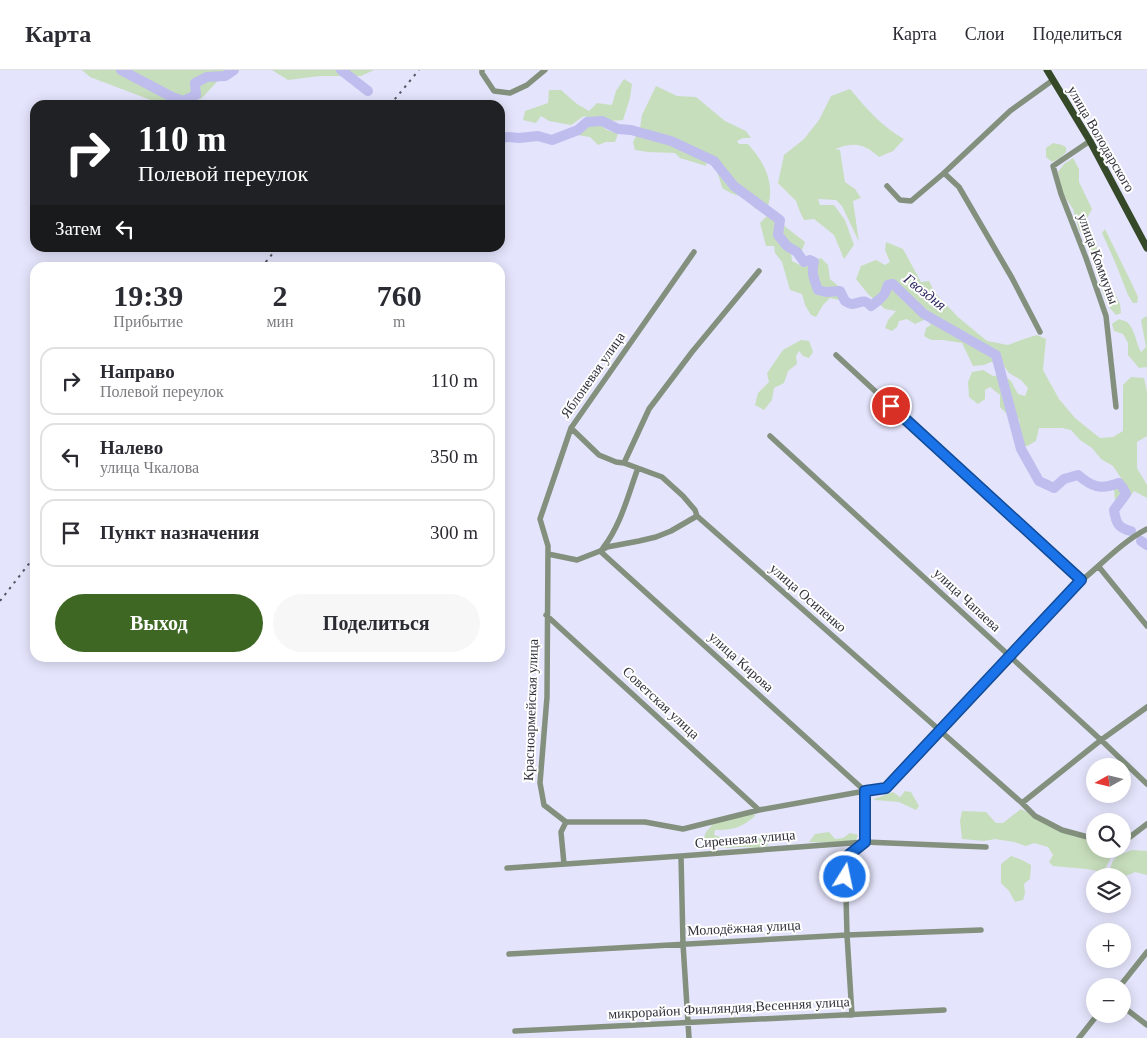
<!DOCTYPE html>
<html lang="ru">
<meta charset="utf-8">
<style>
:root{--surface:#fff;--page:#f7f7f7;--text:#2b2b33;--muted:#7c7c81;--line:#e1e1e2;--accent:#3e6723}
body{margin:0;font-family:"Times New Roman",serif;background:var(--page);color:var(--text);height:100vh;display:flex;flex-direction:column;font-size:19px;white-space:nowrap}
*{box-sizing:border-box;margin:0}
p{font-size:16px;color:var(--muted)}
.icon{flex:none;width:28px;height:28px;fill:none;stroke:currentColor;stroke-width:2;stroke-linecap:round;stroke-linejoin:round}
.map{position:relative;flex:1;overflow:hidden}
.panel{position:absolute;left:30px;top:192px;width:475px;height:400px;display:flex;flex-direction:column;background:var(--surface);border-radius:15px;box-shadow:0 2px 12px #0003}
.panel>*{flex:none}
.guide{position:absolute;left:30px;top:30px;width:475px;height:152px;border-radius:15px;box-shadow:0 2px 12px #0003;background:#202124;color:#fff;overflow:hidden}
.needle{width:32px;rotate:262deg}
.fabs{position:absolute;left:1086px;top:688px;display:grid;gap:10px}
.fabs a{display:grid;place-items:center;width:45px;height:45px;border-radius:50%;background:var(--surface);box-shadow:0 2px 12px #0003;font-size:25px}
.pin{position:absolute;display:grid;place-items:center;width:42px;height:42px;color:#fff;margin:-21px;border:2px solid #fff;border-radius:50%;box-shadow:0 1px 5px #0007}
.me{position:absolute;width:55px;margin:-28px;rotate:10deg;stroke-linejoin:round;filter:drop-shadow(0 0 4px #0008)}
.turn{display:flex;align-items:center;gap:18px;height:105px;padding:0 25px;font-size:22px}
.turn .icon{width:65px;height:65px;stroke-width:2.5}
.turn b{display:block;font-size:35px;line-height:42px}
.then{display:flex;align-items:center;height:48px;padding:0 25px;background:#0003;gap:10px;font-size:19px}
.eta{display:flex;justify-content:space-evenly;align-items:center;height:85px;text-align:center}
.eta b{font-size:30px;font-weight:800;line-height:35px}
.action{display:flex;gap:10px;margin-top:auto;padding:10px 25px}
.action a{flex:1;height:58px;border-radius:30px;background:var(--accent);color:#fff;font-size:20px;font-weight:800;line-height:58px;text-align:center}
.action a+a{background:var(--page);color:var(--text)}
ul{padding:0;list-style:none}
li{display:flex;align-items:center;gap:15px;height:68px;margin:0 10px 8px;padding:0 15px;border:2px solid var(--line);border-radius:15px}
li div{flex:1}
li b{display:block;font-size:19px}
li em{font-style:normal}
header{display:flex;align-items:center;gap:30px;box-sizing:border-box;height:70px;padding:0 25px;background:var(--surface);border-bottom:1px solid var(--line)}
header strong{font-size:24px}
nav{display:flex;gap:28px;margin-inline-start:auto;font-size:18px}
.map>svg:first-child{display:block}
.green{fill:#c7debc}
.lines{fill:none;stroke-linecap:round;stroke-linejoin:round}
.river{stroke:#bebdee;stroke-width:10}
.minor{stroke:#83907d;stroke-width:5.5}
.major{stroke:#354929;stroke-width:7}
.rail{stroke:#545462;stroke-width:2;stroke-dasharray:2.5 5;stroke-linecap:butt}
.route-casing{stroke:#114b97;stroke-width:12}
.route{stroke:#1a73e8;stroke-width:9}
.labels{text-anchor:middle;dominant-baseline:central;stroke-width:4;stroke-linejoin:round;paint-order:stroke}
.street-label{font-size:14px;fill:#31313c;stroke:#fff}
.water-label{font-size:15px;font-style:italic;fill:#2f2861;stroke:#fff}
</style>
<header>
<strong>Карта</strong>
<nav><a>Карта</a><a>Слои</a><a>Поделиться</a></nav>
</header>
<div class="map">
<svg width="1147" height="968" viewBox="0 0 1147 968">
<rect width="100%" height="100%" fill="#e4e4fc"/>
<path class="green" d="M82,0H228L201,29L156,32L90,7Z
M272,0H374L361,6H320L288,10Z
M624,9L632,14L630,28L623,50C610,52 597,50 584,46L571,55L549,51L541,46L536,53L523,50L525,41L548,33L549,20H561L577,34L589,41L597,33L612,35L616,21Z
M656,16L677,26L696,27L725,51L746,61L751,68H743L737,71L739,74H748C764,92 775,112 768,136L755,139C747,124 746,128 733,124C729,122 725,120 722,118C719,105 715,95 707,85L640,58L642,45Z
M850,19C867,39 881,56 904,69L893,81L879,87C863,73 854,72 835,79L840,80L845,112L855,119L861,128L853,131L859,172L842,136L836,130L818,129L820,135H834L845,150L854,175L844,189L834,165L814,149L804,150L800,142L796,131L778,113L784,85L804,69L819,50L831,26Z
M597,53L607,60L618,64L615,72H606L598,75L590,67L577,65L583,58Z
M636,66C660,72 685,77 707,91L706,96L680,88L675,83L648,82L635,80L633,72Z
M1053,73L1062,75L1066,77V82L1060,88L1052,92L1046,87V78Z
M1073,88L1079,99V112L1092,139L1085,152L1102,189L1107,207L1120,234L1121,243L1116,245L1109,237L1102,221L1099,203L1086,169L1079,160L1073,139L1063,124L1058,102L1064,94Z
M769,144L805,172L801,183L791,184L792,191L802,196L821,188L828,195L830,209L844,221L845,226L839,230L830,228L823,235L816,247L811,245L805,235L802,224L790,220L782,192L775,183L774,176H766L760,153Z
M1105,159L1131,212L1138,227L1137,233H1133L1128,225L1115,192L1102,163Z
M886,172L903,179L921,212L929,211L935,223L958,247L987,271L1008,275L1024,269L1037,265L1046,269L1043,300L1059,329L1075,348L1100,368L1113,367L1123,361V315L1131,307L1144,308L1147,322V366L1137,372V398L1147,415V428L1134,421L1125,433L1115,430L1114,419L1121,408L1113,396L1101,389L1092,378L1080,370L1071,360L1062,358H1039L1036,371L1027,376H1016L1013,367L1020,357L1019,349L1008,345L1000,337V325L990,317L985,320V329L978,334L969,327L968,312L972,302L983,300L993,306L1003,305L1011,311L1018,324L1025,326L1028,318L1021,310L1009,303L1004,296L991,292L984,295L973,296L962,273L943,270H931L924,266L926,258L931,255L926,249L915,254L907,249L899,251L897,257L892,261L885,258L888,250L896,241L885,239L868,224L856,209L861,196L876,190L885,195L890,192L885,180Z
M1146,246L1147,248V297L1139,298L1128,285V273L1123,264L1114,261L1112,254L1119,249C1121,250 1126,251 1127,252C1135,259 1136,273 1141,282L1146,277L1141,250Z
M801,270L809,271L813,282L809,288L803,286L799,281L796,286L797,294L788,301L784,313L774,318L772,330L764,340L755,335L758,323L769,312L767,303L783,280Z
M905,721L911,722L919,736L916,740L899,732L875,730L874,729L893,722L900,727Z
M1021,739L1045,752L1095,771V779H1107L1111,781L1110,790L1103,802L1087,799L1053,796L1049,792L1053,785L1048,777L1034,773L1026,776L1014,772L995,769L984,771L962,769L960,751L962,741L986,742L996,753H1003Z
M752,742L755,746C741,758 733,760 715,760L714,765L724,768L738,766L752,770L760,768L769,775L758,778L743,777L725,778L712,776L703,770L706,762L713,754Z
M829,762L835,769L843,768L850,763L858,765L856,770L845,773L809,772L815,764Z
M1132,780L1147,781V805L1135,802C1125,807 1120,808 1110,802C1112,785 1118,786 1132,780Z
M1011,786L1022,790L1031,795L1030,809L1024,814L1025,823L1023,830L1015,832L1009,821L1001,813V794Z"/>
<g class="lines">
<path class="river" d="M121,0L172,27L183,31L196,25L195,13L207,7L225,6L234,0
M341,0L368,21
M500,68L509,67L519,68L538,66L552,70L578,60L587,52L602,51L618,59L631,60L671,71L714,91L734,116L780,150L778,165L787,176L797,182L804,192L810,190L814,192C811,203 814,209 818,220L826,222L840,221L845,231C847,232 850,234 852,234C860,234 863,227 871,236C874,234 884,226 885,223C886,220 887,218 888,215L893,214L924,244L996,285L1021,379L1039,411L1054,418L1064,409L1078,405C1092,417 1100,420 1119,413L1123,418L1126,424L1114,440C1116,453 1118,458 1131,461
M1141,471L1147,475"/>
<path class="minor" d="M482,0V3L494,21L510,23L527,15L545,0
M1090,71L1053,96L1061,124L1086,188L1106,246L1116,337
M944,103L959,117L1012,208L1040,262
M887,116L900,130L911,131L944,103L1010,41L1053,10
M694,182L571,358L540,449L548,476L547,627L540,713L544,735L566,752H645L683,759L759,740L865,721
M836,285L1081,511
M571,358L599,385L616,392L624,393L662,407L683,426L695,440L697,446L1022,733L1035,746L1062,760L1095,769
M770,366L1101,670L1147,714
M624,393L649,339L692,282L759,201
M603,478C621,455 628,425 638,398
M600,481L865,721
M548,484L577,490L600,481L607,477L639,471L656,467L671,461L697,446
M1099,497L1147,556
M546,545L759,740
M1022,733L1101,670L1147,637
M1122,773L1147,754
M681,786L683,874L689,968
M564,794L561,762L566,752
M507,798L681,786L865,772L986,777
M509,884L847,865L981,860
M1120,916L1147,882
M1122,936L1147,955
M852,945L847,865L845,788L865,772V721L886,718L1081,511C1103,493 1122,472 1147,459
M515,961L944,940
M1079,968L1098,944"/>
<path class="major" d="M1047,0L1090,71L1147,178"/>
<path class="rail" d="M390,35L419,0
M261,198L277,178
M0,531L35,486"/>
</g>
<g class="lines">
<defs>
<path id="route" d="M845,807V788L865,772V721L886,718L1081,510L891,336"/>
</defs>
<use href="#route" class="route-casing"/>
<use href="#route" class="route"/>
</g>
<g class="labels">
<g class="street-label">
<text transform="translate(1101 69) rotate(60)">улица Володарского</text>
<text transform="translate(1098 189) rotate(70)">улица Коммуны</text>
<text transform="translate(593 305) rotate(-55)">Яблоневая улица</text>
<text transform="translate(808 528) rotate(41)">улица Осипенко</text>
<text transform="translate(967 530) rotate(43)">улица Чапаева</text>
<text transform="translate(741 592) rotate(42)">улица Кирова</text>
<text transform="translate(661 633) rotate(43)">Советская улица</text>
<text transform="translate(531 640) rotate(-88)">Красноармейская улица</text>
<text transform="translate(745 769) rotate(-5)">Сиреневая улица</text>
<text transform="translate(744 858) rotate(-3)">Молодёжная улица</text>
<text transform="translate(729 938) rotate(-3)">микрорайон Финляндия,Весенняя улица</text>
</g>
<g class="water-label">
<text transform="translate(925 222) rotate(38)">Гвоздня</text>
</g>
</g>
</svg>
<div class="fabs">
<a><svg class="needle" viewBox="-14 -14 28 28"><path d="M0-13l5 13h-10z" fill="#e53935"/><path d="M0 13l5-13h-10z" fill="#7c7c81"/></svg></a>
<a><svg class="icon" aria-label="search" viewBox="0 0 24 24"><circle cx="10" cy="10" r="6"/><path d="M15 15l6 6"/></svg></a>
<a><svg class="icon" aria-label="layers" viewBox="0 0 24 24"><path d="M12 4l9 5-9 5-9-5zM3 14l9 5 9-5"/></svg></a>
<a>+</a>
<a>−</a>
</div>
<div class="pin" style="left:891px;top:336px;background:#d93025"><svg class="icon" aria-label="arrive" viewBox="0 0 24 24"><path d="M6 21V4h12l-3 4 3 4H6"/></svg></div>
<svg class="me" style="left:845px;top:807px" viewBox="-20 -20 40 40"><circle r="17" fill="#1a73e8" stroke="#fff" stroke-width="3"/><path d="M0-11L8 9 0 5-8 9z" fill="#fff"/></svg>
<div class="guide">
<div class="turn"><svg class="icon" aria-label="right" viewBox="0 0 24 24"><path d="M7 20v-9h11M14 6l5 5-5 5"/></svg><div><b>110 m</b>Полевой переулок</div></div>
<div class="then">Затем<svg class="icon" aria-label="left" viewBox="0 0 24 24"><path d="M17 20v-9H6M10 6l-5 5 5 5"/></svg></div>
</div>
<section class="panel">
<div class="eta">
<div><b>19:39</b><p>Прибытие</p></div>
<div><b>2</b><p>мин</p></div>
<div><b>760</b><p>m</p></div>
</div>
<ul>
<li><svg class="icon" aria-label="right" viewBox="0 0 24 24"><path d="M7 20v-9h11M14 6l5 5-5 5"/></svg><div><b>Направо</b><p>Полевой переулок</p></div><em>110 m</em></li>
<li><svg class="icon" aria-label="left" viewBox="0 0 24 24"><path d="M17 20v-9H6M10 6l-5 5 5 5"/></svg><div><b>Налево</b><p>улица Чкалова</p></div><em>350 m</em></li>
<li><svg class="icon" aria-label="arrive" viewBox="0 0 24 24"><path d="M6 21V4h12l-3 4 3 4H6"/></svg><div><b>Пункт назначения</b></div><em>300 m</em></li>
</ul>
<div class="action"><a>Выход</a><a>Поделиться</a></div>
</section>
</div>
